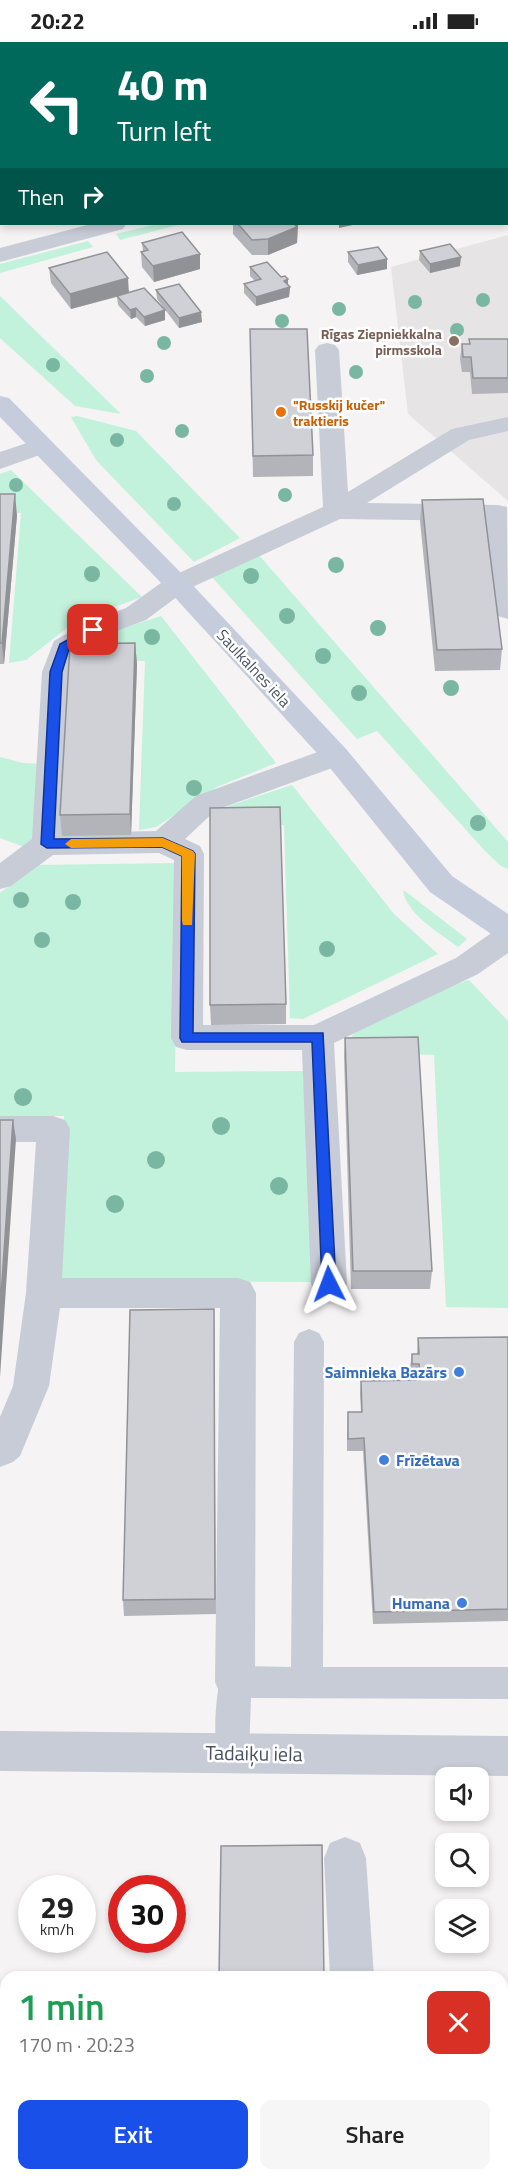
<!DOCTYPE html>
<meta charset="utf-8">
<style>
:root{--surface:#fff;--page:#f6f6f6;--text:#222;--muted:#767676;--accent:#1850e9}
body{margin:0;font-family:"Titillium Web",sans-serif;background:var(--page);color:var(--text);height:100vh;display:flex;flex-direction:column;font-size:22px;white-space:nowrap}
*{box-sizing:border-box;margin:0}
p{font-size:20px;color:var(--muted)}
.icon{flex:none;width:33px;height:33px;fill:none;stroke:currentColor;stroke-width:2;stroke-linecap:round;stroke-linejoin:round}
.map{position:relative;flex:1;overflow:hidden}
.panel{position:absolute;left:0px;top:1929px;width:508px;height:210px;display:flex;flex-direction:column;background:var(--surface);border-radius:18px 18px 0 0;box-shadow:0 3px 9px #0003}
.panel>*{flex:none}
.banner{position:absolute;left:0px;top:0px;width:508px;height:183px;box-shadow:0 3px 9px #0003;background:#00695c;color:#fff;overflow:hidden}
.buttons{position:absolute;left:435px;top:1725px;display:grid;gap:12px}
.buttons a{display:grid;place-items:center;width:54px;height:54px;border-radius:12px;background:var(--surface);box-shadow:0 3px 9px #0003;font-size:30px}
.speed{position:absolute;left:18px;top:1833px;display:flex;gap:12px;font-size:30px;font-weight:700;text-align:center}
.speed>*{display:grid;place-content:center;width:78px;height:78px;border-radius:50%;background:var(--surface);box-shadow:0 3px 9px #0003;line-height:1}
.speed small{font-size:15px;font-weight:400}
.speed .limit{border:9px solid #d22;background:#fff;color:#111}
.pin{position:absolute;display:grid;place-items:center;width:51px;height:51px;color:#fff;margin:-26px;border-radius:12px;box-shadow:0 3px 9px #0006}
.me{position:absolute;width:66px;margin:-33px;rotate:357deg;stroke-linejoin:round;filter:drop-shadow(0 0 4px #0008)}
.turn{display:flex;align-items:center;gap:21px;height:126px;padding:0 18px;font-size:27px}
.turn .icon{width:78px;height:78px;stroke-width:2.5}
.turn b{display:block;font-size:42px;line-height:51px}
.then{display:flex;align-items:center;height:57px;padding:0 18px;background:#0003;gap:12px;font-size:22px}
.round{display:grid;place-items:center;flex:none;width:63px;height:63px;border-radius:12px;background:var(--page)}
.headline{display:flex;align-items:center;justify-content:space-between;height:102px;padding:0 18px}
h1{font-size:36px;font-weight:600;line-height:45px;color:#1e9e55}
.button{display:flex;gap:12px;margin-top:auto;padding:12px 18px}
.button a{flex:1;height:69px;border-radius:12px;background:var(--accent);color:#fff;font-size:24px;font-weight:600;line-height:69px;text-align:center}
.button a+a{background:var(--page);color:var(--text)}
.status{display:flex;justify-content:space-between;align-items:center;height:42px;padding:0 30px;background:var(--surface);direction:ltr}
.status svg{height:16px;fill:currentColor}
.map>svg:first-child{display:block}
.education{fill:#e6e4e5}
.green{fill:#c2f1dc}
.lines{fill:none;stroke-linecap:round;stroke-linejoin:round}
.lane{fill:#c7ccd7;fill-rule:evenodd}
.street{fill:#c7ccd7;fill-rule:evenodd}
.secondary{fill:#c5ccdb;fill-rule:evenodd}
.tree{fill:#7ab7a3}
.wall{fill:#b2b4b9}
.shaded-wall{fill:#919296}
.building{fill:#cfd1d7;stroke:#919296;stroke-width:1.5}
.route{fill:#1850e9;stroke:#103497;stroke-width:1.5}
.slow{fill:#f59e0b}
.education-dot{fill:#8d6e63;stroke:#fff;stroke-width:2}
.food-dot{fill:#e8710a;stroke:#fff;stroke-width:2}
.shop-dot{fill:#3f7fe0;stroke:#fff;stroke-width:2}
.labels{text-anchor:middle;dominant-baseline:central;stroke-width:5;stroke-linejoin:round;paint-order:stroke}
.far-education-label{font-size:14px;font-weight:bold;fill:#785e54;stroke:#fff;text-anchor:end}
.far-food-label{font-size:14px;font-weight:bold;fill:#c56008;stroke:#fff;text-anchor:start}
.street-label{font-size:16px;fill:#4a5261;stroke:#fff}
.shop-label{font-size:16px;font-weight:bold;fill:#366cbe;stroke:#fff;text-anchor:end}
.near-street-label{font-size:20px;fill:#4a5261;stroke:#fff}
</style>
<div class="status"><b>20:22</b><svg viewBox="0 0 49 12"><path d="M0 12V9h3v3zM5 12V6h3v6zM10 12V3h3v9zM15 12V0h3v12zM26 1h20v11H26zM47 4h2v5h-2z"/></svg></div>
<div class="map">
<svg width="508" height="2139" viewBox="0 0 508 2139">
<rect width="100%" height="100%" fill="#f5f3f3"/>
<path class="education" d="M508,193V459L408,372L391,225Z"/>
<path class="green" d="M47,0H290L292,1L42,2Z
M157,182H182L120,198L116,192Z
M88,199L93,205L0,231V222Z
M0,254L121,372L75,364L0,296Z
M77,374L136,389L240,496L194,520L96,418L71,375Z
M11,428L142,555L76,579L26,618L9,621L21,471L0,470V432Z
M258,512L508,800V827L501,824L485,809L377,689L357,697L211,534Z
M161,574L276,721L217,745L156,785L139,788L145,619L76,618C97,590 129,585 161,574Z
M0,715L23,721L42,722V798L27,806L0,796Z
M292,743L394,872L438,912L303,977L290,976L284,783H212L222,766Z
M178,821L175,1030L303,1029L316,1240L60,1239L64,1074H0V851L36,823Z
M403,848L409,852L467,897L458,905C440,891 406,872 403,848Z
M469,938L508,979V1266L446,1265L434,1013L344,1010C347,1005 349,998 352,994C371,972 441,946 469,938Z"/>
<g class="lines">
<path class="lane" d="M309,1287L319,1291L324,1300L323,1625H508V1657L251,1656L249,1710L244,1722L232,1726L220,1722C212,1701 215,1649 223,1629L235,1624L291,1625L294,1300L299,1291Z"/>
<path class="street" d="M28,0H51L27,2Z
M336,0H357L358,2H337Z
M0,7H2L0,20Z
M0,114L2,115V128H0Z
M91,182H126L123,187L0,220V206Z
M327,301L335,303L339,308L348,450L452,387L508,375V389L469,398L367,461L498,463L507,465L508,577L498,574L494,568L486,479L340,477L186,548L146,578L103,594L76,610L70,630L62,791L156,789L196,754L326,707L336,704L346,707L350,714L346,721L216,768L185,797L200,804L204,812L203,983H314L456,916L497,887L508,883V911L478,932L334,1001L347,1242L341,1253L329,1257L317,1253L311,1242L302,1008H187L176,1005L171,996L174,818L159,811L53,813L11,844L0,847V821L32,797L42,630L54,599L83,582L126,566L168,536L323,465L315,308L319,303Z
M42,396L51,399L55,404L51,409L0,427V410Z
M0,1074H53L65,1078L70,1087L62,1236H238L250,1240L256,1251L255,1640L249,1654L235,1659L221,1654L215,1640L220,1266H60L49,1344L20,1414L13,1420L0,1425V1375L13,1344L26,1251L36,1100H0Z
M0,1689L508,1694V1734L0,1729Z
M345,1795L360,1801L366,1816L374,1935H330L324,1816L330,1801Z
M341,2133H387L388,2139H342Z"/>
<path class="secondary" d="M0,354L9,356L186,536L346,707L452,834L508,872V900L497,896L430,850L326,721L168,548L0,375Z"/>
</g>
<g class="tree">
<circle cx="483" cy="258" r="7"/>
<circle cx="415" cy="260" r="7"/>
<circle cx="339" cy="267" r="7"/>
<circle cx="282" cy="279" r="7"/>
<circle cx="457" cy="288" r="7"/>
<circle cx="164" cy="301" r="7"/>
<circle cx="53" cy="323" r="7"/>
<circle cx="356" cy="330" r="7"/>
<circle cx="147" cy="334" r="7"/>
<circle cx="182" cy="389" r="7"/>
<circle cx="117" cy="398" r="7"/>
<circle cx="16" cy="443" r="7"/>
<circle cx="285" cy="453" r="7"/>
<circle cx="174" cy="462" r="7"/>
<circle cx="336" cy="523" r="8"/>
<circle cx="92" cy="532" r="8"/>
<circle cx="251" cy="534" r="8"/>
<circle cx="287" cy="574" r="8"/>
<circle cx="378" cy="586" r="8"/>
<circle cx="152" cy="595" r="8"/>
<circle cx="323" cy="614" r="8"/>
<circle cx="451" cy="646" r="8"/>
<circle cx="359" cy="651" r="8"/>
<circle cx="194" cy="746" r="8"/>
<circle cx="478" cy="781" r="8"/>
<circle cx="21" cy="858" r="8"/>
<circle cx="73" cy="860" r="8"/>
<circle cx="42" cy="898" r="8"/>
<circle cx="327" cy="907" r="8"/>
<circle cx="23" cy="1055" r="9"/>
<circle cx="221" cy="1084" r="9"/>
<circle cx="156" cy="1118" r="9"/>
<circle cx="279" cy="1144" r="9"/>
<circle cx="115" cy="1162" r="9"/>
</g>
<path class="wall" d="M233,182H298L297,201L268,213H252L233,192Z
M142,201L200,212V227L154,240L142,225L141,210L143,209Z
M420,209L460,224L430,231L419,218Z
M348,210L387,217V227L357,233L348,220Z
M250,225L290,245L289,255L256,264L244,251V242L255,239L250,234Z
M49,226L129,250L165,268V278L145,284L136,275L131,277L118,263L117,255L71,267L51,241Z
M156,248L202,280L179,286L157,257Z
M250,287L313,413V434L253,435Z
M469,297H508V351L472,352L470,330H462L460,317L462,302H469Z
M0,452L17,473L4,622H0Z
M422,458L502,607L500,628L435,629L420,479Z
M135,601L137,622L131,793L62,794L60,773Z
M286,962V982L211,983L210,963Z
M345,996L432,1229L430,1247H351L344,1015Z
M214,1267L216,1572L124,1574L123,1558Z
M508,1295V1579L373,1582L363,1409H347V1398L348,1370H361L360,1352L361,1339L418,1338V1335H411L410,1325L412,1312H417L418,1296Z"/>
<path class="shaded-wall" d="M0,0H12L8,2H2V4H0Z
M367,0H384L378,2H367Z
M293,182H298L297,201L268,213V197Z
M339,182H357L339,186Z
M200,212V227L154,240L153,224Z
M461,215L460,224L430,231V222Z
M387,217V227L357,233L358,223Z
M128,236L129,251L71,267L70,252Z
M288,237V246L290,245L289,255L256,264V255L284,239Z
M136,266V275L131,277L130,268Z
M165,268V278L145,284L144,275Z
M201,270L202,280L179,286V276Z
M15,452L17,473L4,622L2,601Z
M135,601L137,622L131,793L130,772Z
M13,1078L16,1097L0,1335V1268Z"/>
<path class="building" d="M507,106H508V124L507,123Z
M238,182H295H294L297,185L268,197L252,198Z
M182,190L200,212L153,224L141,210L148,208L142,201Z
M450,202L461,215L430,222L420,209Z
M378,205L387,217L358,223L348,210Z
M107,210L128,236L70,252L49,226Z
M267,220L281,235L285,234L288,237L284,239L290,245L256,255L244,242L261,237L250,225Z
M179,242L201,270L179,276L156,248Z
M144,246L165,268L144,275L136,266L130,268L117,254Z
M250,287H307L313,413L253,414Z
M469,297H508V336H473L471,315H463L462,302H470Z
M0,452H15L2,601H0Z
M483,457L502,607L437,608L422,458Z
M135,601L130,772L60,773L70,602Z
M280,765L286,962L210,963V766Z
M418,995L432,1229H353L345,996Z
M0,1078H13L0,1268Z
M214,1267L215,1557L123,1558L130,1268Z
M508,1295V1567L374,1570L364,1396L348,1397V1370H362L361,1339L421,1338L419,1322H412V1312H419L418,1296Z
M322,1803L324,1935H219L221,1804Z"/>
<path class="route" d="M93,584L98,588L97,590L69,607L62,630L54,797L163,796L193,809L195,812L193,991H323L336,1242L334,1246L329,1248L324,1246L322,1242L312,1000H182L180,996L182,814L162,805L47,806L41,802L50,630L60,602Z"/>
<path class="slow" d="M163,796L193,809L195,812L192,883H183L182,879V814L162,805L71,806L65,802L71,797Z"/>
<circle class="education-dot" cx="454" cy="299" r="6"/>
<circle class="food-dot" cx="281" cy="370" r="6"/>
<g class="shop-dot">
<circle cx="459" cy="1330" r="6"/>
<circle cx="384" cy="1418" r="6"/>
<circle cx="462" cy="1561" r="6"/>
</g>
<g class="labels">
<g class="far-education-label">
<text x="442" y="291">Rīgas Ziepniekkalna<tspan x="442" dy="16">pirmsskola</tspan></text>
</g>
<g class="far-food-label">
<text x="293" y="362">"Russkij kučer"<tspan x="293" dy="16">traktieris</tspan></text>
</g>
<g class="street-label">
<text transform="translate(254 626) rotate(47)">Saulkalnes iela</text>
</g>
<g class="shop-label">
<text x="447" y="1330">Saimnieka Bazārs</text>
<text x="396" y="1418" text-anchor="start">Frīzētava</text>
<text x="450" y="1561">Humana</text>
</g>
<g class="near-street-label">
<text transform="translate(254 1711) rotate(1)">Tadaiķu iela</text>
</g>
</g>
</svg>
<div class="buttons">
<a><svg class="icon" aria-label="sound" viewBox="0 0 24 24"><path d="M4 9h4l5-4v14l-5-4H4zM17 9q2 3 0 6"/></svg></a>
<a><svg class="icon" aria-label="search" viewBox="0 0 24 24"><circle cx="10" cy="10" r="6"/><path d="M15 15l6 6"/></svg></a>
<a><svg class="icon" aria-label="layers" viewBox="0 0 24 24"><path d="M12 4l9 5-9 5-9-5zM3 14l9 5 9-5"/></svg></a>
</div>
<div class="speed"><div>29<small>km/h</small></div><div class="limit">30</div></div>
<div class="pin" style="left:93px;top:588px;background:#d93025"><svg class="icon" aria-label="arrive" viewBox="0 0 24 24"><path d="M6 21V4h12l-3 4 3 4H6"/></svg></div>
<svg class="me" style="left:329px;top:1242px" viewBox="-20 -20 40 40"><path d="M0-17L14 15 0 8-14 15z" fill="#1850e9" stroke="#fff" stroke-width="4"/></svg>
<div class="banner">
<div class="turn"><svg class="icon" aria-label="left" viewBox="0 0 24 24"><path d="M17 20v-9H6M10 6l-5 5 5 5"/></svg><div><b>40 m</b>Turn left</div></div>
<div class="then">Then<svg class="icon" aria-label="right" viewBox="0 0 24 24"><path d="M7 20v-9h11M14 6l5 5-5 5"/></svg></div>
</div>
<section class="panel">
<div class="headline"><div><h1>1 min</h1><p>170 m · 20:23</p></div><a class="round" style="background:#d93025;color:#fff"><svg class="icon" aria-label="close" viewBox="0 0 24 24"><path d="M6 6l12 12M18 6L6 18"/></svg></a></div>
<div class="button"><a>Exit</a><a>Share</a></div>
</section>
</div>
